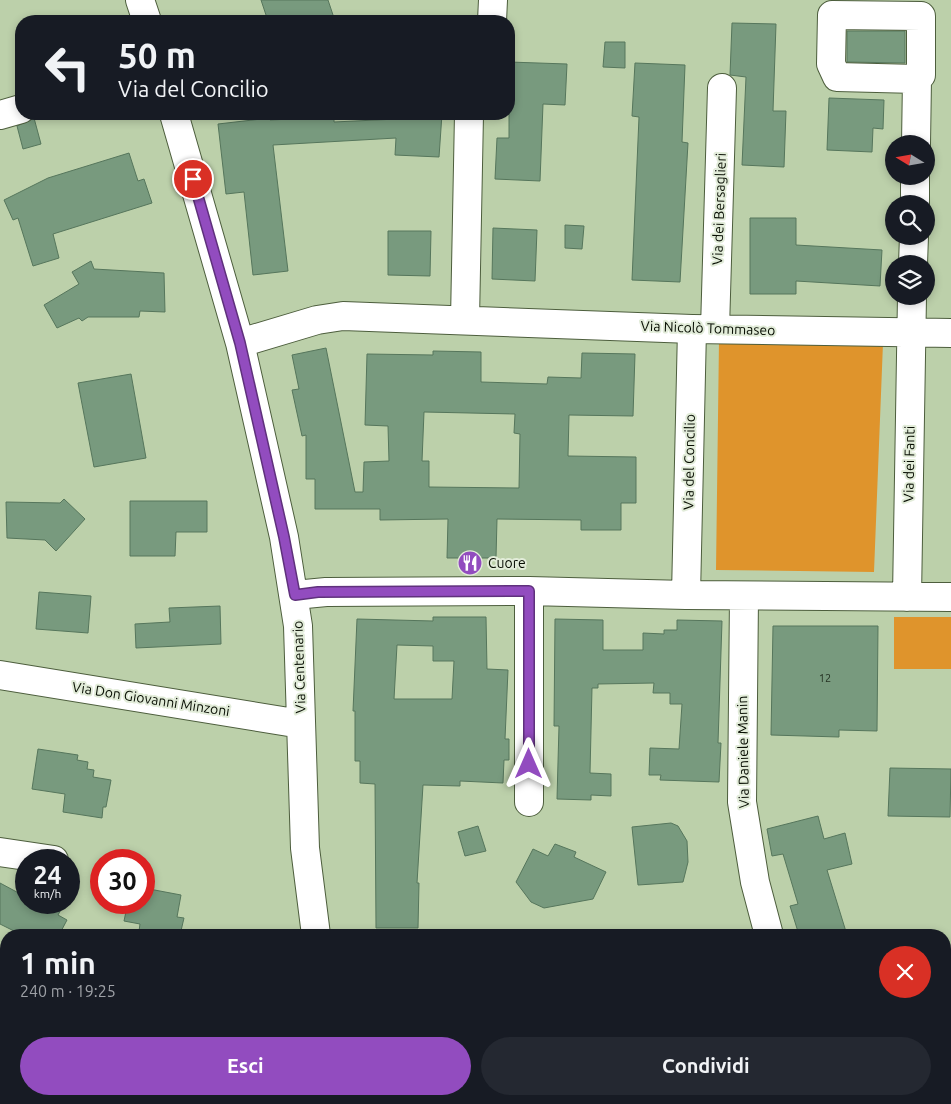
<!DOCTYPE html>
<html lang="it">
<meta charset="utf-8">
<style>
:root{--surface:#171b24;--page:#242831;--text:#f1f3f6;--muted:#9ea1a6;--accent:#924cbf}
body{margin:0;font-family:Ubuntu,sans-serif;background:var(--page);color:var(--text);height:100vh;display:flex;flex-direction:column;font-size:19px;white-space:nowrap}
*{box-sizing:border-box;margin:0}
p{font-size:16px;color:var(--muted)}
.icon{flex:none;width:28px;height:28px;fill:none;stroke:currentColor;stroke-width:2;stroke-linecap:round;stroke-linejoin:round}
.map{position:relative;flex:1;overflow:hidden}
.side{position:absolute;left:0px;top:929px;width:951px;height:176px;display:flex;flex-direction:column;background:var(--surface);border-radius:20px 20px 0 0;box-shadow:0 2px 8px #0003}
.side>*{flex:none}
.banner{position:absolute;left:15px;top:15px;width:500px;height:105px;border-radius:20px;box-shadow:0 2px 8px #0003;background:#171b24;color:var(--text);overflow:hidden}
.needle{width:32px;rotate:281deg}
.fabs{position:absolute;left:885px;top:135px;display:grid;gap:10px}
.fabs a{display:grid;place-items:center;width:50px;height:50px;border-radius:50%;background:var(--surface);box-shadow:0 2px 8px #0003;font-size:25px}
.speed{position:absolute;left:15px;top:849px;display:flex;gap:10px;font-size:25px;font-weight:700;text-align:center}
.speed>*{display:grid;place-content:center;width:65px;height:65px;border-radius:50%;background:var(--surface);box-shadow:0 2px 8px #0003;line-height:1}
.speed small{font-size:12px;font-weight:400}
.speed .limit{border:8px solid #d22;background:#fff;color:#111}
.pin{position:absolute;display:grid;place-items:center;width:42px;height:42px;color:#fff;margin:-21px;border:2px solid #fff;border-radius:50%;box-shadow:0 1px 5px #0007}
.me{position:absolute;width:55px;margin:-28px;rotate:0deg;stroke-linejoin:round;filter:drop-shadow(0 0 4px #0008)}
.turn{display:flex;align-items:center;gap:18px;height:105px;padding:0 20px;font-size:22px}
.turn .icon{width:65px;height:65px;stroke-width:2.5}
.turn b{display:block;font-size:35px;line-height:42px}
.round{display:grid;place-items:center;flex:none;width:52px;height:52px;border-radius:26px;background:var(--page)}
.overview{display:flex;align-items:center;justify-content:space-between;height:85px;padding:0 20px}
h1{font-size:30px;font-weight:700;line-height:38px}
.cta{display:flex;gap:10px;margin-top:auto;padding:10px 20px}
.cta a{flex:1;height:58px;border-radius:30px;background:var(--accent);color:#fff;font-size:20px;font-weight:700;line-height:58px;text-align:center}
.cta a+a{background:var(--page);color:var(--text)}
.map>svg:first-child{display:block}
.green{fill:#df942c}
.building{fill:#789a7e;stroke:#56765c;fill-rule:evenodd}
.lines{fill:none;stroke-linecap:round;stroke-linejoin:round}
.lane-casing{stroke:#4d5e3d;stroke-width:16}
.street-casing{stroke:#4d5e3d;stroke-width:30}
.lane{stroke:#fff;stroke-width:14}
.street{stroke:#fff;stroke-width:28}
.route-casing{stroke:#5f317c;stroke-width:12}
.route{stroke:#924cbf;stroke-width:9}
.labels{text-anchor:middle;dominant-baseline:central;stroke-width:4;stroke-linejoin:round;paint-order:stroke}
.number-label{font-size:11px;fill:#243122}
.street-label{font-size:14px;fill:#080e03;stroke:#e2ecd9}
.poi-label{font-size:14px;fill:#080e03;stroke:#e2ecd9;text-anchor:start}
</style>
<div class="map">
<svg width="951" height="1104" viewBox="0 0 951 1104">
<rect width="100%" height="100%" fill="#bcd0aa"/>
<path class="green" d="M719,340L883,343L874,572L716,570Z
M894,617H951V669H894Z"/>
<path class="building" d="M261,0H328L335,21H268Z
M732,23L776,24L773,111H786L784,167L742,165L746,77L730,75Z
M847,31H905V63L847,62Z
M605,42H625V68L603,67Z
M509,62L567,64L565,105L543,104L540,181L495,179L497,138H509Z
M635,63L685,65L682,142L688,143L680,282L632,280L639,117L632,116Z
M829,98L884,100L883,129L873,128L872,152L827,150Z
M398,114H442L439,157L395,155L396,138L273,145L288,271L253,275L244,192L226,194L218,124L270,118V120L334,117V122L397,119Z
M34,118L41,144L23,149L17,126Z
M129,153L138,181L144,179L152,203L53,234L59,258L33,266L18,218L13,220L4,200L48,178Z
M750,218H796V245L882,250L880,286L796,281V294H750Z
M565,225L584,226L582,249L565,248Z
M493,228L537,230L535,281L492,279Z
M388,231H431L430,276L388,275Z
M91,261L94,269L164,273L165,312L140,311L139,317H88L82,321L79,318L57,328L44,305L79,284L72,272Z
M326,348L355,492H363L364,462L389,461L388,426L365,425L367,354L433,355V351L481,352V382L547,384L548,377L581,378L582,353L635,354L633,416L569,415L568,456L636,457V503H621V530H581V520L497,519L496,558H447L448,519L380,520V509H315V479H306V435L302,436L292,390L299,389L292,355ZM424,412L515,414L514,433L520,434L519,488L429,487V461H422Z
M131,374L146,458L94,467L78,383Z
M64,499L85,519L56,551L45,540L7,538L6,502L60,503Z
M130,501H207V532H176L175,556H130Z
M39,592L91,596L88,633L36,629Z
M220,606L221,644L136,648L135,624L170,622L169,608Z
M433,617H486L487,669L508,670L505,739H509V760H504L503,783L460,781V786L423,785L417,883H419L418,928H376L375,784L360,783V761H355V711H353L357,619L433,621ZM397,645L433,646V661H454L452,699H394Z
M555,619L603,620V650H643V633L664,634V630H677V620L722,621L718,743H721L719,782L660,780L661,775H649L650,748L679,749L682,704H670V693H653L654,683L598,684V688H592L590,773L611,774V796L591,795V800L557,799L559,726H554Z
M773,626H878L877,731L839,730V737L771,735Z
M38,749L78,755L77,760L88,762L87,769L94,770L93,777L111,780L106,807H103L102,818L63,812L65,794L32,789Z
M890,768L951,769L950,817L888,816Z
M818,816L824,839L845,833L852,864L827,870L847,935H799L790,906L798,904L783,854L772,856L767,829Z
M671,823L678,826L687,841L688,862L683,882L638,885L632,827Z
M478,826L486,851L465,856L458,832Z
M555,844L576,852L574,857L606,872L593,899L544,908L531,902L516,882L533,849L548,856Z
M0,883L26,897V902H65L58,915L67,920L59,935H22L0,924Z
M144,888L181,895L177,917L184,918L180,935H160L139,931L140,924L124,921L128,902H144Z"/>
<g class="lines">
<defs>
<path id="lane" d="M945,1063L951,1060
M599,1099L600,1104
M877,1104L886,1099"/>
<path id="street" d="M140,0L147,21
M492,21L493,0
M174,114L240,343L284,537L298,626L305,848L316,935
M0,115L21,109
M916,144L917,79L837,77L831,64L832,15L921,16V75L917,79
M915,204V176
M913,264L914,236
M465,320L469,114
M715,329L722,88
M240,343L317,320L343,316L692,329L951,333
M529,591V802
M295,595L326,592L529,591L686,595L951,597
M686,595L692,329
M744,596L742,802L755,882L769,935
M907,597L912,296
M0,675L301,724
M0,852L54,860
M1,995L6,1011
M33,1099L34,1104
M346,1099L347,1104
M845,1099L849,1104"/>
</defs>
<use href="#lane" class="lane-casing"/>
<use href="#street" class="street-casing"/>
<use href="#lane" class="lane"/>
<use href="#street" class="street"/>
</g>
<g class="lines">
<defs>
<path id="route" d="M193,179L240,343L284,537L295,595L318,592L529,591V764"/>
</defs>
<use href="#route" class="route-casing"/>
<use href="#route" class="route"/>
</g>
<defs>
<symbol id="restaurant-disc" viewBox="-11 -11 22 22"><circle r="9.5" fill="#924cbf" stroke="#e2ecd9"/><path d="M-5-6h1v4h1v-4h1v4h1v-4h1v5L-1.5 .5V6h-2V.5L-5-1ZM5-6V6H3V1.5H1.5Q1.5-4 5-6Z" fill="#fff"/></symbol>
</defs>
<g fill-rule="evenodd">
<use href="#restaurant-disc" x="456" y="549" width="28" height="28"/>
</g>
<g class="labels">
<g class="number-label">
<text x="825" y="678">12</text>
</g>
<g class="street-label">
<text transform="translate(719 209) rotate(-88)">Via dei Bersaglieri</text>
<text transform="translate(708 328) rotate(2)">Via Nicolò Tommaseo</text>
<text transform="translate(689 462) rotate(-89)">Via del Concilio</text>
<text transform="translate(909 464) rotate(-89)">Via dei Fanti</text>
<text transform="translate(299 667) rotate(-92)">Via Centenario</text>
<text transform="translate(151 699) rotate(9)">Via Don Giovanni Minzoni</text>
<text transform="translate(743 752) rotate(-91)">Via Daniele Manin</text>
</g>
<g class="poi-label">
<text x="488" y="563">Cuore</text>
</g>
</g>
</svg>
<div class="fabs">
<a><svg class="needle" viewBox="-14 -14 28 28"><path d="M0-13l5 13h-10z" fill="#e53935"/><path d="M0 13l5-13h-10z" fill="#9ea1a6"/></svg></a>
<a><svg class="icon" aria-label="search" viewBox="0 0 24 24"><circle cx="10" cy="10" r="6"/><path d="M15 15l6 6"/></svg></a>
<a><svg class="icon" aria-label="layers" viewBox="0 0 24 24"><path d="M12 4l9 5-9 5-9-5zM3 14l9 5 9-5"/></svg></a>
</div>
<div class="speed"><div>24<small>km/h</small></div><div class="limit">30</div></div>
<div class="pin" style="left:193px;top:179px;background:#d93025"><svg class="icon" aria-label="arrive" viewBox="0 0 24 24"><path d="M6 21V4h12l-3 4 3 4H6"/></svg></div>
<svg class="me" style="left:529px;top:764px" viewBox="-20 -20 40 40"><path d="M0-17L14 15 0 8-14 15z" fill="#924cbf" stroke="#fff" stroke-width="4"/></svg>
<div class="banner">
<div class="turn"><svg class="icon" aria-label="left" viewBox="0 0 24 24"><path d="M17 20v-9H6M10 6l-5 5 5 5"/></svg><div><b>50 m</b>Via del Concilio</div></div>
</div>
<section class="side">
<div class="overview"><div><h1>1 min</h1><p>240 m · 19:25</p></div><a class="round" style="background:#d93025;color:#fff"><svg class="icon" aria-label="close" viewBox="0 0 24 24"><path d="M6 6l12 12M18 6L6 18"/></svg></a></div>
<div class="cta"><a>Esci</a><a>Condividi</a></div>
</section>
</div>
